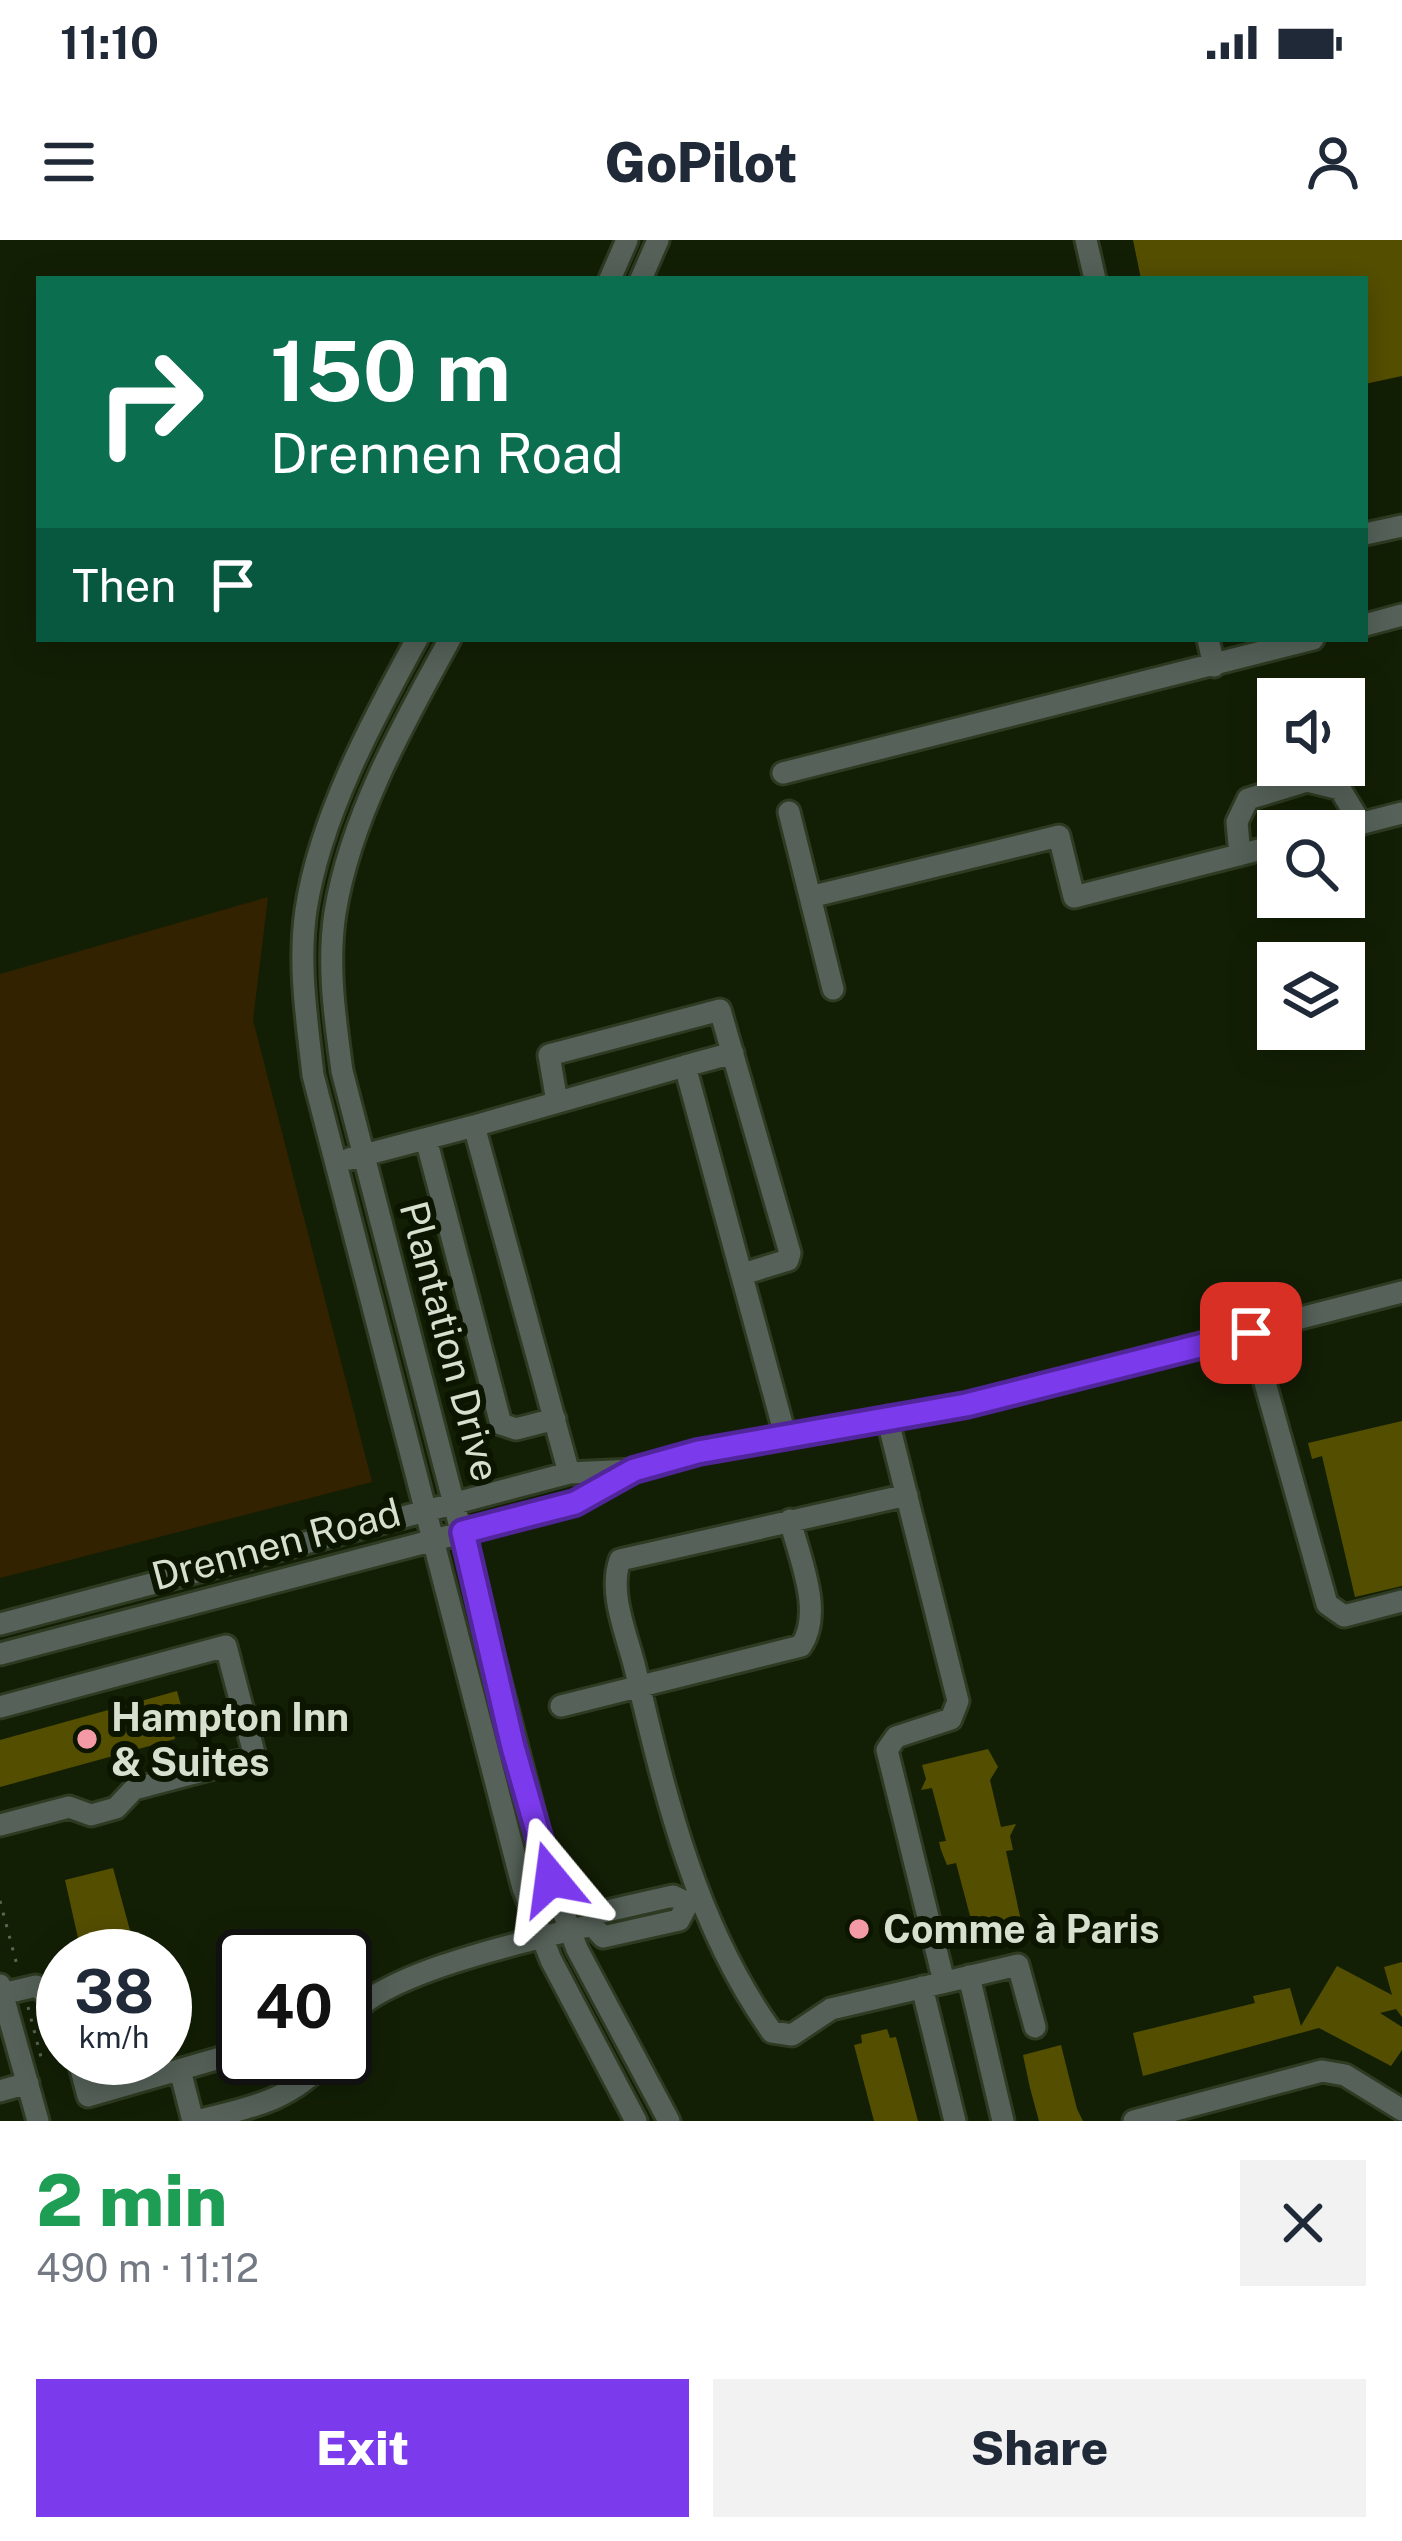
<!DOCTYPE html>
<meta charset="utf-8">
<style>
:root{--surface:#fff;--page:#f2f2f3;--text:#1f2937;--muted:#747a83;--accent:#7c3aed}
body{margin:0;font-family:"Public Sans",sans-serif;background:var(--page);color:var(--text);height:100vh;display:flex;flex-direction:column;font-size:45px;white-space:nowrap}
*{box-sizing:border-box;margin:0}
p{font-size:39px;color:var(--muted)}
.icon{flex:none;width:66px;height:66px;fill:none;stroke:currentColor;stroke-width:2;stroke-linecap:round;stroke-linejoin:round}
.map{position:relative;height:1881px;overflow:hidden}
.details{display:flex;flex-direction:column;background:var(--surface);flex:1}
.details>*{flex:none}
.top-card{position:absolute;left:36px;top:36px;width:1332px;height:366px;border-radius:0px;box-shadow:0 6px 30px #0003;background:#0b6e4f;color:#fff;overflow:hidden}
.buttons{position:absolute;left:1257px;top:438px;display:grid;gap:24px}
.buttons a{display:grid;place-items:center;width:108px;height:108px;border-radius:0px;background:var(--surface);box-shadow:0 6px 30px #0003;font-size:60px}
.speed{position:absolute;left:36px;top:1689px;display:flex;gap:24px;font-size:60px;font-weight:700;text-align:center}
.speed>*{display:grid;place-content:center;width:156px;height:156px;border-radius:50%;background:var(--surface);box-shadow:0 6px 30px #0003;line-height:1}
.speed small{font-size:30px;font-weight:400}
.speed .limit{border:6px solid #111;border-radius:18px;background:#fff;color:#111}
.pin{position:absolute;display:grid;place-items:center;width:102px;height:102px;color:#fff;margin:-51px;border-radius:24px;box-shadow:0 6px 18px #0006}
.me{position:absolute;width:132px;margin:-66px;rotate:344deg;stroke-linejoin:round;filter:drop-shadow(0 0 9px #0008)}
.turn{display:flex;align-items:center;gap:42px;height:252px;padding:0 36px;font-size:54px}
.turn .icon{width:156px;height:156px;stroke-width:2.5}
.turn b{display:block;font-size:84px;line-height:102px}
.then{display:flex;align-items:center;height:114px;padding:0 36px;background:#0003;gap:24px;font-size:45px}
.round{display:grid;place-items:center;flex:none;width:126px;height:126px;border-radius:0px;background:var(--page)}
.head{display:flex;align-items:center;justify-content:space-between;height:204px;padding:0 36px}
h1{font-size:72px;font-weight:800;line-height:90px;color:#1e9e55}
.action{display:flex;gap:24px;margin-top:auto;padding:24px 36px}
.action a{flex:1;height:138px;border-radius:0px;background:var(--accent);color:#fff;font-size:48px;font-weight:800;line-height:138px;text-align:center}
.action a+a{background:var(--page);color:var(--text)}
.status{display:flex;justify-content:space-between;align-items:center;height:84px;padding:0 60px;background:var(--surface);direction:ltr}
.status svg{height:33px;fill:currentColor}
header{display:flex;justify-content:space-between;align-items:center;height:156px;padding:0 36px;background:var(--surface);font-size:54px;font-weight:800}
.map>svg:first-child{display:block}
.green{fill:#320}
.building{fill:#544f00}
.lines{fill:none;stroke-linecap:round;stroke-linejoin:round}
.minor-casing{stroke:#2e3a21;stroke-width:27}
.path{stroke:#5c6650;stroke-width:3;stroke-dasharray:3 9;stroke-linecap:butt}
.minor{stroke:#566259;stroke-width:21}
.route-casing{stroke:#51269a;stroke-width:30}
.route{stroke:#7c3aed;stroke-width:21}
.poi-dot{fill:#f49aa6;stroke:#0b1500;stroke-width:4.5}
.labels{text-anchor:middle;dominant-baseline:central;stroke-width:12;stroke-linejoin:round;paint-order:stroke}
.street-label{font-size:39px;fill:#d7e0cf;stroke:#0b1500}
.poi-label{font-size:39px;font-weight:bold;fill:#d7e0cf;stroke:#0b1500;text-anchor:start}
</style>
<div class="status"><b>11:10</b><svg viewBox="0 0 49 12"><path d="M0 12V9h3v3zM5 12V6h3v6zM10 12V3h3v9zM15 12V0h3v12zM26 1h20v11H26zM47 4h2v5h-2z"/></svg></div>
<header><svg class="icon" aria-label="menu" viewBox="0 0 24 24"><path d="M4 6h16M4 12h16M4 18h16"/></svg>GoPilot<svg class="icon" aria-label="person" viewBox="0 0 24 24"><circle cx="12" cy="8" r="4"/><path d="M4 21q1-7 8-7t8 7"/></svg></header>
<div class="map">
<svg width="1402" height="1881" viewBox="0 0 1402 1881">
<rect width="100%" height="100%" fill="#131f05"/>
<path class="green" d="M268,657L253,780L372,1242L0,1338V734Z"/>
<path class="building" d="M1133,0H1402V136L1365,144V39H1141Z
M1402,1181V1346L1355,1357L1322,1216L1312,1219L1308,1203Z
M177,1451L187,1487L173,1491L175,1499L0,1547V1500Z
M988,1509L998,1527L990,1540L1001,1587L1016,1584L1010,1596L1013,1610L1006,1611L1024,1695L978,1706L956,1623L947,1625L941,1610L939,1602L946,1601L932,1548L921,1550L926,1539L922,1525Z
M113,1628L137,1716H82L65,1640Z
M1402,1722V1777L1396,1769L1380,1773L1402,1787V1810L1391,1826L1319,1788L1143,1836L1133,1793L1255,1763L1253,1756L1290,1748L1301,1786L1337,1726L1392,1755L1384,1727Z
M887,1789L890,1798L896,1797L918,1881H874L854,1805L862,1803L861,1795Z
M1061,1805L1077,1869L1083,1881H1039L1030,1848L1023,1815Z"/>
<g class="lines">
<defs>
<path id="minor" d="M1086,0L1095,39
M610,39L627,0
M641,39L658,0
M1365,294L1402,286
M1365,385L1402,375
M417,399C372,481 320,577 306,670C298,725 307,780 313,835L523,1648L551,1720L636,1881
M450,399C404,482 350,578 335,673C327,725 335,779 342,831L551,1639L577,1709L669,1881
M1208,399L1214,426
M783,533L1313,399
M789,572L833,749
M1332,591L1402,573
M1240,615L1237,582L1248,559L1307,541L1340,549L1361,584
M810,657L1059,596L1074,657L1278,605
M685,826L733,813
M557,862L549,815L720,770L790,1013L788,1020L743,1034
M474,886L685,826L785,1195
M426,899L501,1184L516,1189L555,1179
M349,919L474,886L569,1233
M1251,1093L1327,1364L1344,1376L1402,1361
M887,1177L958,1461L951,1479L896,1497L887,1510L944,1742
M907,1255L620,1320C608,1353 627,1395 635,1428C665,1554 695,1685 772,1792L792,1795L831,1769L1018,1725L1035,1787
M0,1384L569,1233L634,1230L698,1212L966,1164L1402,1052
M0,1414L575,1263L628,1233
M561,1466L801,1406C824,1372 799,1317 790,1280
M0,1467L226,1406L255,1517L134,1549L116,1568L91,1575L69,1567L0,1585
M592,1685L603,1697L679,1680L688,1663L699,1659
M969,1736L1003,1881
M0,1745L38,1881
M922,1747L955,1881
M2,1754L36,1746L63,1766
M345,1784C369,1734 536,1699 592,1685L598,1673L673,1656L688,1663
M78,1818L88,1856L227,1816
M180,1830L193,1881
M0,1851L28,1843
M197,1881C248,1868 293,1861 327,1818
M1134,1881L1322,1831L1345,1835L1402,1870"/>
</defs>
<use href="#minor" class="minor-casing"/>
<path class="path" d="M0,1661L18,1729
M28,1767L42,1821"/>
<use href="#minor" class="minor"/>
</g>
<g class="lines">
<defs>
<path id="route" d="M551,1639L513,1507L463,1292L575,1263L634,1230L698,1212L966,1165L1251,1093"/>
</defs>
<use href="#route" class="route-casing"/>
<use href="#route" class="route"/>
</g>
<g class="poi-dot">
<circle cx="87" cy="1499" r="12"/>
<circle cx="859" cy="1689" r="12"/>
</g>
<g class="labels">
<g class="street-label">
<text transform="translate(450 1101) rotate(75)">Plantation Drive</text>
<text transform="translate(276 1304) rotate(-15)">Drennen Road</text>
</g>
<g class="poi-label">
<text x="111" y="1477">Hampton Inn<tspan x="111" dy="45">&amp; Suites</tspan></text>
<text x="883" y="1689">Comme à Paris</text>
</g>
</g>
</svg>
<div class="buttons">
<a><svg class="icon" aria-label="sound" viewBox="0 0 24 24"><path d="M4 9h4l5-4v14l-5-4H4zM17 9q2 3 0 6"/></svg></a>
<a><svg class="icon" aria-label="search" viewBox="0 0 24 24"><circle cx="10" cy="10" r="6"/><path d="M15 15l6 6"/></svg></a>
<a><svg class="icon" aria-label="layers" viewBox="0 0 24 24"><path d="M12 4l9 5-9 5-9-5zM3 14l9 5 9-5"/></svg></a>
</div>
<div class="speed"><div>38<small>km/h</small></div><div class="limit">40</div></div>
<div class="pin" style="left:1251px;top:1093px;background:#d93025"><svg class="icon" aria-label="arrive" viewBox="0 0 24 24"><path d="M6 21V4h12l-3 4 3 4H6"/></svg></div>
<svg class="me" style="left:551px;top:1639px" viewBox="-20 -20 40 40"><path d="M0-17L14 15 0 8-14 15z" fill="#7c3aed" stroke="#fff" stroke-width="4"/></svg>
<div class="top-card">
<div class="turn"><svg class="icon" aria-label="right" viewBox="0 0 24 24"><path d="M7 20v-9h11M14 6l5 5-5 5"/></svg><div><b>150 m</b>Drennen Road</div></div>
<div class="then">Then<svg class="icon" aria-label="arrive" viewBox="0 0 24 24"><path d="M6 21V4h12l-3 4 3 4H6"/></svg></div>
</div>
</div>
<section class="details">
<div class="head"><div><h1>2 min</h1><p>490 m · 11:12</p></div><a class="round"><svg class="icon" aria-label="close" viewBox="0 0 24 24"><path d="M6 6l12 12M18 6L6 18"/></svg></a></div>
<div class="action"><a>Exit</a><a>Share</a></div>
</section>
